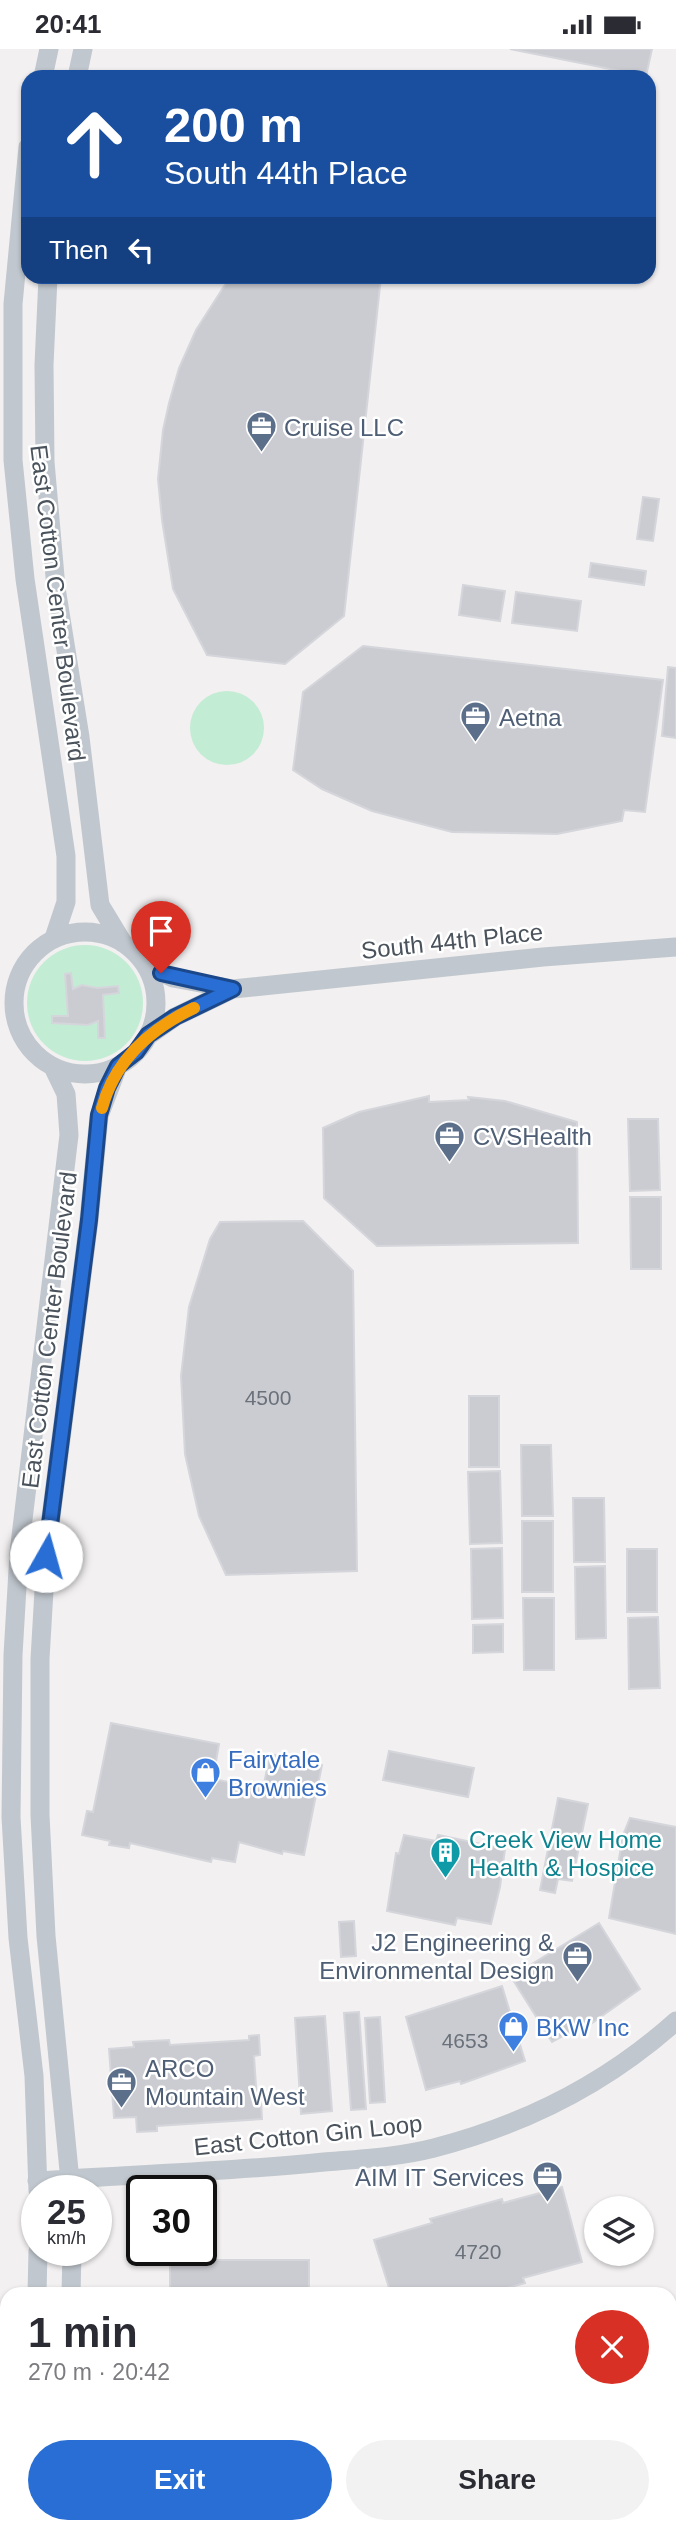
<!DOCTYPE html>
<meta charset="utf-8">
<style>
:root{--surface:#fff;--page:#f2f2f3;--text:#2b2b33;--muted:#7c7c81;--accent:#296ed4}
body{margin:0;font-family:Helvetica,sans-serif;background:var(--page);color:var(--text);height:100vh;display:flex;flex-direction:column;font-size:26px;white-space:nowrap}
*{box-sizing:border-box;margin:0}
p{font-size:23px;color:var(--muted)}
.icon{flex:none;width:38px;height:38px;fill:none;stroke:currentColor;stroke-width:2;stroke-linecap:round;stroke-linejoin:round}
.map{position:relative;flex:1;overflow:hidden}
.sheet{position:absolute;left:0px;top:2238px;width:677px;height:247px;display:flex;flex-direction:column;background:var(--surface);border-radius:21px 21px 0 0;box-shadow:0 2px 5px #0004}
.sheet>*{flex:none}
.top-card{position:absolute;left:21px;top:21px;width:635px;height:214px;border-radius:21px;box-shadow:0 2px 5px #0004;background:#1a4fa0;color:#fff;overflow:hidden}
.fabs{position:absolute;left:584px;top:2147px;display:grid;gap:14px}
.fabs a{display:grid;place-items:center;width:70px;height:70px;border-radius:50%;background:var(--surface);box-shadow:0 2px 5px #0004;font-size:35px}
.speed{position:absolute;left:21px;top:2126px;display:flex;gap:14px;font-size:35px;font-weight:700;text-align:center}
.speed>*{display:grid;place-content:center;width:91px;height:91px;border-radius:50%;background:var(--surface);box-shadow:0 2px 5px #0004;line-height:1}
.speed small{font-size:18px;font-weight:400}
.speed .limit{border:4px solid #111;border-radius:10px;background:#fff;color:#111}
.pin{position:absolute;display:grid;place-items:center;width:60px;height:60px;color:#fff;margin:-72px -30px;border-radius:50% 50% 50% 0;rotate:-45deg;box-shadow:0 0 7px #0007}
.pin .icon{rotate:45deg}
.me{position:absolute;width:77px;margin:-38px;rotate:7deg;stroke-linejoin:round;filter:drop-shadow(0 0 5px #0008)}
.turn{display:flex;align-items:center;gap:24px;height:147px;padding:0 28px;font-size:32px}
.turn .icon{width:91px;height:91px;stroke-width:2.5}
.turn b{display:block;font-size:49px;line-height:60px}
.then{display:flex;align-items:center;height:66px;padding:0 28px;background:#0003;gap:14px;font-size:26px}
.round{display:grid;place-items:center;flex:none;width:74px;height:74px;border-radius:37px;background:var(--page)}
.headline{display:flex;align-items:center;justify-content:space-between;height:119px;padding:0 28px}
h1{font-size:42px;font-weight:600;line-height:52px}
.primary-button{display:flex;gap:14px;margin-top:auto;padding:14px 28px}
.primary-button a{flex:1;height:80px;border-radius:42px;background:var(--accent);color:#fff;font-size:28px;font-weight:600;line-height:80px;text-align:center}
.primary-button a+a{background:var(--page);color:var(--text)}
.status{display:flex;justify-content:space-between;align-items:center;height:49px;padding:0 35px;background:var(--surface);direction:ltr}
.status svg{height:19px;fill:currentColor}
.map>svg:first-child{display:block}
.green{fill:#c3ecd4}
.building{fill:#cbccd2;stroke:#d5d6db;stroke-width:2}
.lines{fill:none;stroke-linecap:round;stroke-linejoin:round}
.minor{stroke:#c0c7ce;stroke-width:19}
.route-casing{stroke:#1b488a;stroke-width:18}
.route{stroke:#296ed4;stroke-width:12}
.slow{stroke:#f59e0b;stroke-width:12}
.labels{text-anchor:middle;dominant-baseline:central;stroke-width:5;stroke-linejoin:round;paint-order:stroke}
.number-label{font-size:21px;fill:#6a717a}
.service-label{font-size:24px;fill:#4e5e75;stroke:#fff;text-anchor:start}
.street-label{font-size:24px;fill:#4a535c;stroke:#fff}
.shop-label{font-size:24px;fill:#366cbe;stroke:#fff;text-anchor:start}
.culture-label{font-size:24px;fill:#0d838f;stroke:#fff;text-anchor:start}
</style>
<div class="status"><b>20:41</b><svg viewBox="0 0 49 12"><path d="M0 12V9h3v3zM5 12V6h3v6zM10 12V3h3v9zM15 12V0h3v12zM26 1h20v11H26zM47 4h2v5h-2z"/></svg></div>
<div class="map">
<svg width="676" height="2484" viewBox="0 0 676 2484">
<rect width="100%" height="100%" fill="#f2f0f0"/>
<path class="green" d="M190 679a37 37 0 1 1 74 0a37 37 0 1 1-74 0Z
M27 954a58 58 0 1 1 116 0a58 58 0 1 1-116 0Z"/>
<path class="building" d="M510,0H652L646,27Z
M230,228H381L344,567L285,615L207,606L173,540L162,471L158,430L163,381L169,354L179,319L196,281Z
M643,448L659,450L653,492L637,490Z
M591,514L646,522L644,536L589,528Z
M463,536L505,542L500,572L459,566Z
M516,543L581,552L577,582L512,574Z
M363,597L663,631L645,763L624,761L622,772L557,785L452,783L372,762L322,740L293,721L303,643Z
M668,618L676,619V689L662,687Z
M71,924L73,940L82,936L97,939L118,937L119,944L103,946L105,989H98V972L88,976L52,974V967H68L65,925Z
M429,1047V1053L469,1051L468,1048L505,1052L577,1073L578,1194L377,1197L324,1149L323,1079L359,1063Z
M628,1070H658L660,1141L630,1142Z
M630,1148H661V1220H631Z
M303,1172L353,1222L357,1522L226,1526L199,1467L185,1405L181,1327L189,1258L210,1190L220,1173Z
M469,1347H499V1418H469Z
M521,1396H551L553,1467H522Z
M500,1422L502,1494L470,1495L468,1423Z
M573,1449H604L605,1513H574Z
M522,1472H553V1543H522Z
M502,1499L503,1569L472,1570L471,1500Z
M627,1500H657V1563H627Z
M605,1517L606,1589L576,1590L575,1518Z
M523,1549H554V1621H524Z
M658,1568L660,1639L629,1640L628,1569Z
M503,1575V1603L473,1604V1576Z
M111,1674L219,1695L213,1730L263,1740L270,1705L322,1716L304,1806L283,1802L282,1805L239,1793L235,1813L212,1809L211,1813L130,1794L129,1799L109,1796L110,1792L82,1786L87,1762L93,1763Z
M389,1702L474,1719L468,1748L383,1731Z
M558,1749L588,1755L572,1832L558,1830L555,1844L540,1841Z
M630,1769L676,1778V1885L609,1869L623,1786Z
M404,1786L436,1792L438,1786L505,1800L500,1838L491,1875L457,1869L455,1876L387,1862L396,1804L399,1805Z
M354,1872L356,1907L341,1908L339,1873Z
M599,1874L640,1940L585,1979L583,1976L552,1993L513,1931L527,1918Z
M502,1937L525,2012L461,2035L460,2032L426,2041L406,1968Z
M359,1963L366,2060L351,2061L344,1964Z
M325,1967L332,2062L301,2065L295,1969Z
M380,1968L385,2053L370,2054L365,1969Z
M259,1986L260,2006L254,2007L257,2052H261L262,2070L157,2077V2082L137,2083L136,2068L114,2069L109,2000L134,1998L133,1993L169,1991L170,1996L249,1991V1987Z
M562,2138L582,2213L523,2229L525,2234L486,2245H391L374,2191L432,2174L430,2170L502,2150L503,2154Z
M170,2211H309V2245H170Z
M312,2478H335L366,2484H310Z"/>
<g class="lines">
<path class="minor" d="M43,28L49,0
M77,28L83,0
M28,98L13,255V411L25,530L66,807V853L54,889
M48,228L44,316L45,413L56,539L80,688L100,856L123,894
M14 954a71 71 0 1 1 142 0a71 71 0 1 1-142 0Z
M145,916L173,929L233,940L543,908L676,898
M148,987L175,968L233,940
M37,2132C133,2125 228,2123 324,2113C360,2110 399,2108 434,2099C523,2076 607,2034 676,1972
M38,2142L34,2027L18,1889L11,1768L13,1606L19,1504L69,1086L66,1045L53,1018
M71,2142L46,1887L40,1766V1610L46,1507L89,1171L99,1067L118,1017
M37,2245L38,2202
M71,2245L72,2202
M670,2434L676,2427
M5,2484L7,2472
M39,2484L40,2478
M647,2484L648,2478"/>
</g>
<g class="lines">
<defs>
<path id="route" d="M46,1507L89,1171L99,1066L107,1039L118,1017L136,1003L148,986L175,968L233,940L161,924"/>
</defs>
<use href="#route" class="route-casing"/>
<use href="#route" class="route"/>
<path class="slow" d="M102,1059C115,1011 150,980 194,959"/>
</g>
<defs>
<symbol id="office-pin" viewBox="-11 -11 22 30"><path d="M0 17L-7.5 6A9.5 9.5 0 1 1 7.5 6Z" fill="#5c6f8a" stroke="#fff"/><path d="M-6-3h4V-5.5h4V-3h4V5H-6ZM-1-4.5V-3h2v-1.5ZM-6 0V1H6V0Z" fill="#fff"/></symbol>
<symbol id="shop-pin" viewBox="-11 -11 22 30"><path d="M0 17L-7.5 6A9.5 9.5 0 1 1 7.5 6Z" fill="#3f7fe0" stroke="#fff"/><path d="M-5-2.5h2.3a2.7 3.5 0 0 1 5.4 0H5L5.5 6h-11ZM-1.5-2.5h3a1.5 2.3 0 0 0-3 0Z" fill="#fff"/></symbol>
<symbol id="building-pin" viewBox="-11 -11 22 30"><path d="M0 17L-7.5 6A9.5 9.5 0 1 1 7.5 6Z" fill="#0f9aa8" stroke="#fff"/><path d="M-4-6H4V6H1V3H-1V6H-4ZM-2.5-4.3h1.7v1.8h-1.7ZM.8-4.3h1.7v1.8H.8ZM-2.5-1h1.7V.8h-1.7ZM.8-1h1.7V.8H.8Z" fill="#fff"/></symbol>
</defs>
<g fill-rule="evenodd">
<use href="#office-pin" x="244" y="360" width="35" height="47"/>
<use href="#office-pin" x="458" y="650" width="35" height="47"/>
<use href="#office-pin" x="432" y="1070" width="35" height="47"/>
<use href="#shop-pin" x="188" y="1706" width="35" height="47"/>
<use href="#building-pin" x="428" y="1786" width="35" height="47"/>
<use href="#office-pin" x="560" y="1890" width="35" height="47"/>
<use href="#shop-pin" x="496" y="1960" width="35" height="47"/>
<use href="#office-pin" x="104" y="2016" width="35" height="47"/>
<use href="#office-pin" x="530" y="2110" width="35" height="47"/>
</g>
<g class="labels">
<g class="number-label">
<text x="268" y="1348">4500</text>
<text x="465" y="1991">4653</text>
<text x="478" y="2202">4720</text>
</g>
<g class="service-label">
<text x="284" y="378">Cruise LLC</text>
<text x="499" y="668">Aetna</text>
<text x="473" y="1087">CVSHealth</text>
<text x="554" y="1893" text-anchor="end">J2 Engineering &amp;<tspan x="554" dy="28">Environmental Design</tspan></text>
<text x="145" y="2019">ARCO<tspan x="145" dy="28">Mountain West</tspan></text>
<text x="524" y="2128" text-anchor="end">AIM IT Services</text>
</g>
<g class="street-label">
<text transform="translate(58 554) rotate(83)">East Cotton Center Boulevard</text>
<text transform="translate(452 892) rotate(-6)">South 44th Place</text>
<text transform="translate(49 1281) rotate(-83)">East Cotton Center Boulevard</text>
<text transform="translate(308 2086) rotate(-6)">East Cotton Gin Loop</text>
</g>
<g class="shop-label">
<text x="228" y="1710">Fairytale<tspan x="228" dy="28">Brownies</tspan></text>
<text x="536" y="1978">BKW Inc</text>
</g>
<g class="culture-label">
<text x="469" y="1790">Creek View Home<tspan x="469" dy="28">Health &amp; Hospice</tspan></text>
</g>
</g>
</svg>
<div class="fabs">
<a><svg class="icon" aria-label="layers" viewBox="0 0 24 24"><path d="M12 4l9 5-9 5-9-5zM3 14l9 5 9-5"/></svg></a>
</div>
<div class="speed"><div>25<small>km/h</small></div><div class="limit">30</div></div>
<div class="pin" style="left:161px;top:924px;background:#d93025"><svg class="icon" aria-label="arrive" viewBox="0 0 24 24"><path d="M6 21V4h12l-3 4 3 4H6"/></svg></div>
<svg class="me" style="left:46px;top:1507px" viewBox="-20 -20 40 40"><circle r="19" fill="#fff"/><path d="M0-13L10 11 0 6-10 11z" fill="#296ed4"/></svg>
<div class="top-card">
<div class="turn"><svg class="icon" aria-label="ahead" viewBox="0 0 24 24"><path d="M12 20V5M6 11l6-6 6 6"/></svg><div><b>200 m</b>South 44th Place</div></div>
<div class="then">Then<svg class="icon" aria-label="left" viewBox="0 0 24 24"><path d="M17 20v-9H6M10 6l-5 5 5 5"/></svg></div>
</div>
<section class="sheet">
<div class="headline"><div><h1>1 min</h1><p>270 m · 20:42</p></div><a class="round" style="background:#d93025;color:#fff"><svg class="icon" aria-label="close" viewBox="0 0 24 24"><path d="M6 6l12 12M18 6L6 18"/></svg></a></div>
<div class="primary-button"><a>Exit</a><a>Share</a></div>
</section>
</div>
